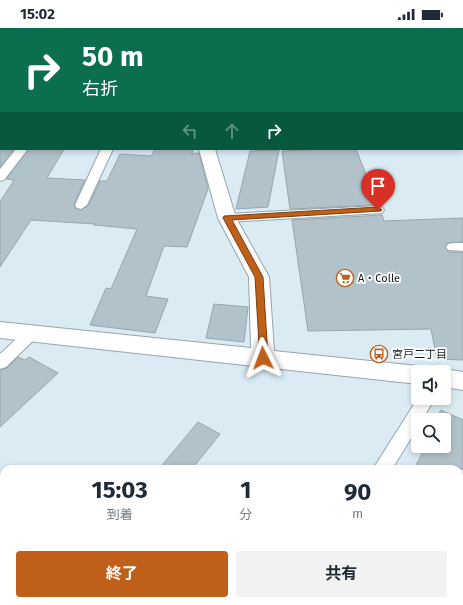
<!DOCTYPE html>
<html lang="ja">
<meta charset="utf-8">
<style>
:root{--surface:#fff;--page:#f2f2f3;--text:#1f2937;--muted:#747a83;--accent:#bf601a}
body{margin:0;font-family:"Fira Sans","Noto Sans JP",sans-serif;background:var(--page);color:var(--text);height:100vh;display:flex;flex-direction:column;font-size:15px;white-space:nowrap}
*{box-sizing:border-box;margin:0}
p{font-size:13px;color:var(--muted)}
.icon{flex:none;width:22px;height:22px;fill:none;stroke:currentColor;stroke-width:2;stroke-linecap:round;stroke-linejoin:round}
.map{position:relative;flex:1;overflow:hidden}
.sheet{position:absolute;left:0px;top:437px;width:463px;height:140px;display:flex;flex-direction:column;background:var(--surface);border-radius:12px 12px 0 0;box-shadow:0 2px 6px #0003}
.sheet>*{flex:none}
.banner{position:absolute;left:0px;top:0px;width:463px;height:122px;box-shadow:0 2px 6px #0003;background:#0b6e4f;color:#fff;overflow:hidden}
.fabs{position:absolute;left:411px;top:337px;display:grid;gap:8px}
.fabs a{display:grid;place-items:center;width:40px;height:40px;border-radius:4px;background:var(--surface);box-shadow:0 2px 6px #0003;font-size:20px}
.pin{position:absolute;display:grid;place-items:center;width:34px;height:34px;color:#fff;margin:-41px -17px;border-radius:50% 50% 50% 0;rotate:-45deg;box-shadow:0 0 4px #0007}
.pin .icon{rotate:45deg}
.me{position:absolute;width:44px;margin:-22px;rotate:357deg;stroke-linejoin:round;filter:drop-shadow(0 0 3px #0008)}
.turn{display:flex;align-items:center;gap:14px;height:84px;padding:0 16px;font-size:18px}
.turn .icon{width:52px;height:52px;stroke-width:2.5}
.turn b{display:block;font-size:28px;line-height:34px}
.lanes{display:flex;align-items:center;height:38px;padding:0 16px;background:#0003;justify-content:center;gap:20px;direction:ltr}
.lanes .off{opacity:.35}
.eta{display:flex;justify-content:space-evenly;align-items:center;height:68px;text-align:center}
.eta b{font-size:24px;font-weight:700;line-height:28px}
.primary-button{display:flex;gap:8px;margin-top:auto;padding:8px 16px}
.primary-button a{flex:1;height:46px;border-radius:4px;background:var(--accent);color:#fff;font-size:16px;font-weight:700;line-height:46px;text-align:center}
.primary-button a+a{background:var(--page);color:var(--text)}
.status{display:flex;justify-content:space-between;align-items:center;height:28px;padding:0 20px;background:var(--surface);direction:ltr}
.status svg{height:11px;fill:currentColor}
.map>svg:first-child{display:block}
.building{fill:#b2c2ca;stroke:#96a6ae}
.lines{fill:none;stroke-linecap:round;stroke-linejoin:round}
.service-casing{stroke:#95a5ad;stroke-width:2}
.minor-casing{stroke:#95a5ad;stroke-width:2}
.service{fill:#fff;fill-rule:evenodd}
.minor{fill:#fff;fill-rule:evenodd}
.route{fill:#bf601a;stroke:#7c3e11}
.labels{text-anchor:middle;dominant-baseline:central;stroke-width:3.5;stroke-linejoin:round;paint-order:stroke}
.poi-label{font-size:11px;fill:#141a1d;stroke:#fff;text-anchor:start}
</style>
<div class="status"><b>15:02</b><svg viewBox="0 0 49 12"><path d="M0 12V9h3v3zM5 12V6h3v6zM10 12V3h3v9zM15 12V0h3v12zM26 1h20v11H26zM47 4h2v5h-2z"/></svg></div>
<div class="map">
<svg width="463" height="577" viewBox="0 0 463 577">
<rect width="100%" height="100%" fill="#daebf3"/>
<path class="building" d="M0,121H14L0,139Z
M29,121H64L47,150L85,152L74,176L76,181L81,182L88,178L100,153H107L120,126L151,128L155,121H193L192,126L199,125L208,161L187,219L164,218L146,268L168,271L155,305L90,297L106,260L111,261L137,201L94,197L95,196L31,192L0,239V174L14,152L6,151Z
M324,121H356L378,177L290,181L282,123Z
M279,122L268,179L236,181L250,123Z
M382,187L384,193L463,190V214L448,215L445,218L448,224H463V332L437,331L431,301L308,303L292,192Z
M214,276L248,279L244,314L206,310Z
M18,329L25,332L29,329L58,345L0,399V342L7,340Z
M441,382L463,392V441H414L426,418H444V392H435Z
M198,394L220,406L192,441H159Z"/>
<g class="lines">
<defs>
<path id="service" d="M190,0H205V1H190Z
M368,0H382V1H368Z
M462,32H463V38H462Z
M462,74H463V80H462Z
M16,121H28L4,152L0,153V141Z
M101,121H113L87,177L81,181L77,180L75,177Z
M378,178L382,179L384,182L382,185L227,194L221,190L227,186Z
M453,215H463V223L448,222L446,219L448,216Z
M32,299L37,301L40,305L37,309L6,339L0,341V326L27,301Z
M418,370H435L422,392H418V399L392,441H373Z
M288,573H310L308,577H286Z"/>
<path id="minor" d="M0,7H1V15H0Z
M199,121H215L236,190L269,249L274,323L418,338L426,341L428,344H418V356L0,310V294L251,320L249,249L218,190Z
M444,341L463,344V362L444,359V344H435Z"/>
</defs>
<use href="#service" class="service-casing"/>
<use href="#minor" class="minor-casing"/>
<use href="#service" class="service"/>
<use href="#minor" class="minor"/>
</g>
<path class="route" d="M378,179L382,182L381,183L232,192L263,249L268,330L267,333H260L255,249L223,190L224,188Z"/>
<defs>
<symbol id="supermarket-ring" viewBox="-11 -11 22 22"><circle r="9.5" fill="#fff" stroke="#bf601a" stroke-width="1.5"/><path d="M-6-5.5h2.5l.6 2H6L4.5 2H-2.5L-4.4-4H-6ZM-1.5 3.2a1.3 1.3 0 1 0 .1 0ZM3 3.2a1.3 1.3 0 1 0 .1 0Z" fill="#bf601a"/></symbol>
<symbol id="bus-ring" viewBox="-11 -11 22 22"><circle r="9.5" fill="#fff" stroke="#bf601a" stroke-width="1.5"/><path d="M-5-6H5V4H4V6H2V4H-2V6H-4V4H-5ZM-3.5-4V0h7V-4ZM-3.5 1.2v1.5H-2V1.2ZM2 1.2v1.5H3.5V1.2Z" fill="#bf601a"/></symbol>
</defs>
<g fill-rule="evenodd">
<use href="#supermarket-ring" x="335" y="240" width="20" height="20"/>
<use href="#bus-ring" x="369" y="316" width="20" height="20"/>
</g>
<g class="labels">
<g class="poi-label">
<text x="358" y="250">A・Colle</text>
<text x="392" y="326">宮戸二丁目</text>
</g>
</g>
</svg>
<div class="fabs">
<a><svg class="icon" aria-label="sound" viewBox="0 0 24 24"><path d="M4 9h4l5-4v14l-5-4H4zM17 9q2 3 0 6"/></svg></a>
<a><svg class="icon" aria-label="search" viewBox="0 0 24 24"><circle cx="10" cy="10" r="6"/><path d="M15 15l6 6"/></svg></a>
</div>
<div class="pin" style="left:378px;top:182px;background:#d93025"><svg class="icon" aria-label="arrive" viewBox="0 0 24 24"><path d="M6 21V4h12l-3 4 3 4H6"/></svg></div>
<svg class="me" style="left:263px;top:330px" viewBox="-20 -20 40 40"><path d="M0-17L14 15 0 8-14 15z" fill="#bf601a" stroke="#fff" stroke-width="4"/></svg>
<div class="banner">
<div class="turn"><svg class="icon" aria-label="right" viewBox="0 0 24 24"><path d="M7 20v-9h11M14 6l5 5-5 5"/></svg><div><b>50 m</b>右折</div></div>
<div class="lanes"><svg class="icon off" aria-label="left" viewBox="0 0 24 24"><path d="M17 20v-9H6M10 6l-5 5 5 5"/></svg><svg class="icon off" aria-label="ahead" viewBox="0 0 24 24"><path d="M12 20V5M6 11l6-6 6 6"/></svg><svg class="icon" aria-label="right" viewBox="0 0 24 24"><path d="M7 20v-9h11M14 6l5 5-5 5"/></svg></div>
</div>
<section class="sheet">
<div class="eta">
<div><b>15:03</b><p>到着</p></div>
<div><b>1</b><p>分</p></div>
<div><b>90</b><p>m</p></div>
</div>
<div class="primary-button"><a>終了</a><a>共有</a></div>
</section>
</div>
